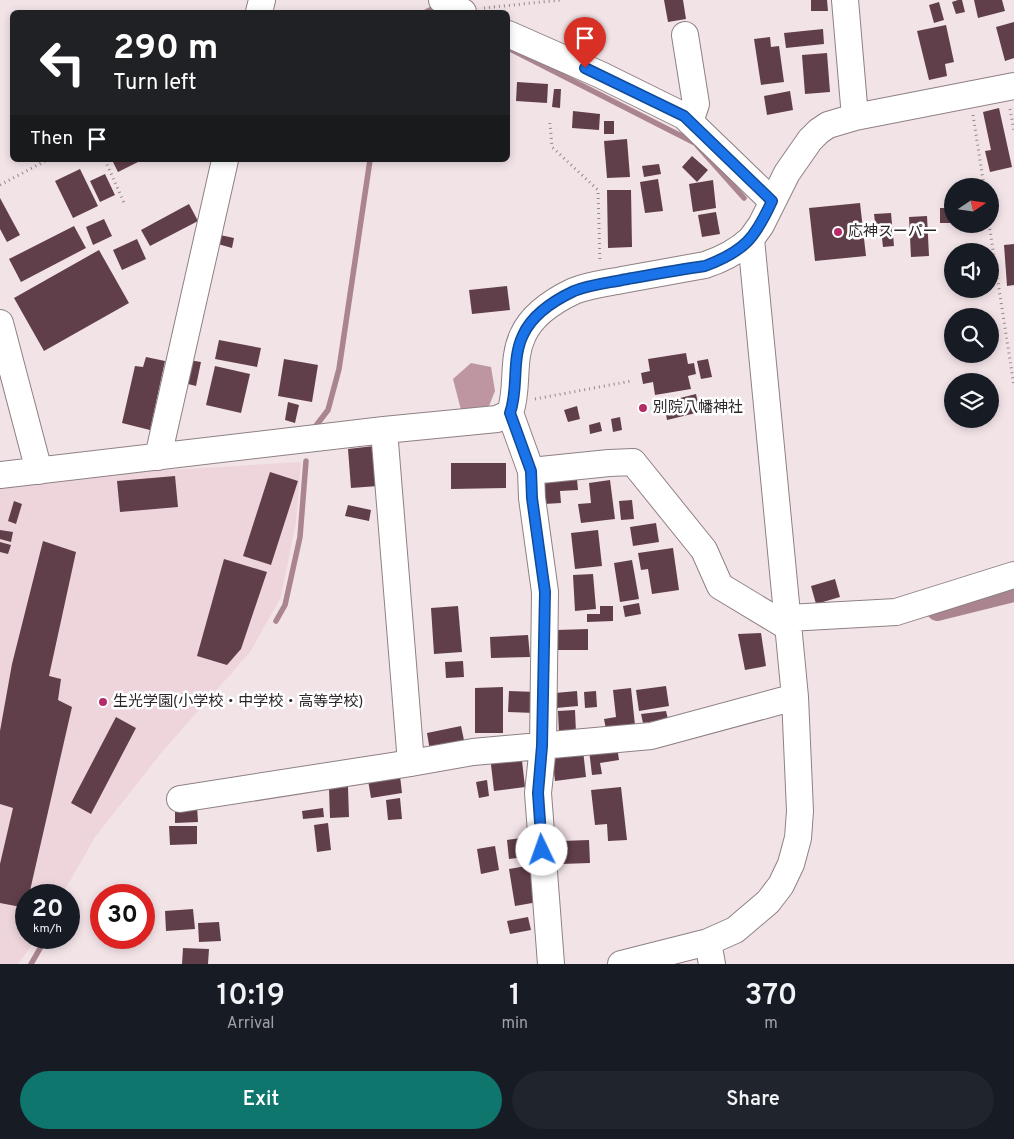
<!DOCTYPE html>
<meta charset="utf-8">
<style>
:root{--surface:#171b24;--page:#20242c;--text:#f1f3f6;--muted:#9ea1a6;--accent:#0f766e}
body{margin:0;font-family:Overpass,"Noto Sans JP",sans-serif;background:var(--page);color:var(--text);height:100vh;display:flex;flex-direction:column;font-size:19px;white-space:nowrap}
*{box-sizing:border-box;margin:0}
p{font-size:16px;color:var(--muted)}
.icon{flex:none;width:28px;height:28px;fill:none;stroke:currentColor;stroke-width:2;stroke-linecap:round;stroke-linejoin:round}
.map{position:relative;height:964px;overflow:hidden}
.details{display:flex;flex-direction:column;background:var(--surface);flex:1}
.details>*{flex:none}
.hud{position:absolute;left:10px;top:10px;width:500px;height:152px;border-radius:8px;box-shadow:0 2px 8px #0003;background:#202124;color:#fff;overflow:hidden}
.needle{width:32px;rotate:77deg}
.buttons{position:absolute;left:944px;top:178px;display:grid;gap:10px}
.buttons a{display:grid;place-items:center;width:55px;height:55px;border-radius:50%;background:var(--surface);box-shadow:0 2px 8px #0003;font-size:25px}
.speed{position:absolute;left:15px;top:884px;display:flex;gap:10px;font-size:25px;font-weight:700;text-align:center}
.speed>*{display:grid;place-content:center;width:65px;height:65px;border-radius:50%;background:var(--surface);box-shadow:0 2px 8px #0003;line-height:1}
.speed small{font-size:12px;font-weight:400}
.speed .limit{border:8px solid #d22;background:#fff;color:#111}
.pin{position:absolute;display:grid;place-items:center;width:42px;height:42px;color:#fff;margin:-51px -21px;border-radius:50% 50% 50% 0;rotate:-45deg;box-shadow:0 0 5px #0007}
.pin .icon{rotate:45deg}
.me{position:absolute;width:55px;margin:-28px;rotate:357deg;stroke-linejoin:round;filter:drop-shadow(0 0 4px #0008)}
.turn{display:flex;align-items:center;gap:18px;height:105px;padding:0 20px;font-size:22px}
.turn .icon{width:65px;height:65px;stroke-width:2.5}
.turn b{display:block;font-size:35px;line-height:42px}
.then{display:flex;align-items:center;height:48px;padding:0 20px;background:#0003;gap:10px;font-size:19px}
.eta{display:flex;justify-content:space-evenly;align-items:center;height:85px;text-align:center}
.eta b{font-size:30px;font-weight:600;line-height:35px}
.primary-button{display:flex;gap:10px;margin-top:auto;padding:10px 20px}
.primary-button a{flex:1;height:58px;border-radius:30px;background:var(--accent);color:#fff;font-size:20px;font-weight:600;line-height:58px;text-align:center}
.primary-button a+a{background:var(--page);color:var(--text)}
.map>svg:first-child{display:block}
.built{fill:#edd5db}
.forest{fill:#bd96a2}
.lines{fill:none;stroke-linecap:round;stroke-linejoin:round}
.stream{stroke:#aa848f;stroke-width:5.5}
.canal{stroke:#aa848f;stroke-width:20}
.building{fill:#613f4a}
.minor-casing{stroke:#8e8084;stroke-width:28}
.path{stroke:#93898b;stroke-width:3;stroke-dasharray:1 4;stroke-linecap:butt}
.minor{stroke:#fff;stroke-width:26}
.route-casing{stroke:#114b97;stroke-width:12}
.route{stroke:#1a73e8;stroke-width:9}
.poi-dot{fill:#b52c69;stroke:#fff;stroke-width:2}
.labels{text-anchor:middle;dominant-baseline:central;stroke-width:5;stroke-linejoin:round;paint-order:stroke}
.poi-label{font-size:15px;fill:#2b2627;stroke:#fff;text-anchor:start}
</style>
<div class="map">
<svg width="1014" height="964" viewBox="0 0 1014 964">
<rect width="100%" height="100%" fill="#f2e3e7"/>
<path class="built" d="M301,462L296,522L281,597L250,652L162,752L95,837L62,895H26V938H37L18,964H0V486L121,473Z"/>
<path class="forest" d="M471,363L491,367L495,391L489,406L461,410L453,379Z"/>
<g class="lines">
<path class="stream" d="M426,12L432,9
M508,48L695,143L744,198
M315,427L328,410L339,369L370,160
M276,621L285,605L300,537L306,461
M31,964L46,938"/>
<path class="canal" d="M937,611L1014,592"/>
</g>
<path class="building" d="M664,0H683L686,19L668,22Z
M811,0H827L828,11H811Z
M958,0H962L965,12L956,14L952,2Z
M974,0H1002L1005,11L978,18Z
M939,2L944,20L934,23L929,5Z
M1014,22V58L1005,61L996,27Z
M946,25L954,62L945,64L947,76L929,80L917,31Z
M823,29L824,44L786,48L784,33Z
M770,37L771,47L779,46L784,82L761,85L754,39Z
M827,53L830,92L805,94L802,55Z
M517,82L548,84L547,103L516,101Z
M554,89H561L560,108L552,107Z
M790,91L793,110L767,115L764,96Z
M999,108L1012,167L990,172L985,151L991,150L983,112Z
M573,111L600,114L599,130L572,128Z
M604,121H614V134H604Z
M627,139L630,177L607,178L604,141Z
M692,156L708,170L697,182L682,167Z
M112,160H139L140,161L118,172Z
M659,164L661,174L644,177L642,166Z
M80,169L98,206L73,218L55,181Z
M105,174L115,195L100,202L90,181Z
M658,179L663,211L645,213L640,182Z
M713,180L716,208L693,212L689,184Z
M607,190H631L632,247L608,248Z
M0,198L20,235L7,242L0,229Z
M860,203L866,256L815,261L809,208Z
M189,204L198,221L150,246L141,230Z
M940,208H952V223H940Z
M716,212L720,234L702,237L698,215Z
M891,213L894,246L883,247L881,230L876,231L874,214Z
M927,216L929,256L911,257L909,217Z
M104,219L112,236L93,245L86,227Z
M74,226L86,248L21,282L9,259Z
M220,235L234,238L232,248L218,244Z
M137,239L146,259L122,270L113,250Z
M1014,244V285L1007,286L1004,245Z
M99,250L129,303L44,351L14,298Z
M507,286L510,310L472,314L469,290Z
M219,340L261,348L257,367L215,359Z
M686,353L688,364L694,363L696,374L688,376L691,389L655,395L653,382L643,384L641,373L650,371L648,359Z
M146,357L165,361L150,430L122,423L135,366L143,367Z
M284,359L318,365L312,402L278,396Z
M708,359L712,377L701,379L697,361Z
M189,360L201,362L196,386L184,383Z
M215,366L250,374L241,413L206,405Z
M696,394L700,412L667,420L664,402Z
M288,402L299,405L295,423L285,420Z
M577,406L580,419L568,422L564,410Z
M620,417L622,430L613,432L611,419Z
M600,422L602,431L590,434L589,425Z
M374,446L378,486L351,488L348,449Z
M451,463H506V488L451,489Z
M270,472L298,481L271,565L243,556Z
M175,476L178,507L120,512L117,481Z
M577,479L578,490L560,491L561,503L544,504L542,482Z
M610,480L615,519L581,523L578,504L591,503L589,483Z
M632,500L634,519L621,520L619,501Z
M14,501L22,504L16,524L8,521Z
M348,505L371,510L369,521L345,516Z
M656,523L659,542L633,546L630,527Z
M0,530L13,532L11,542L0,539Z
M598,530L602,566L575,569L571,533Z
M43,541L76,552L49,676L61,679L58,700L72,707L29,895H26V908L0,903V864L13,808L0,804V731L12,664Z
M0,542L11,545L8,554L0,552Z
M673,548L679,590L652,594L648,569L641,570L638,553Z
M224,559L267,572L241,649L227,665L197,656Z
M632,560L639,599L620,602L614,563Z
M593,574L596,609L575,611L573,575Z
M835,579L840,597L816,604L811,586Z
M639,603L641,614L625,617L623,606Z
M458,606L462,652L434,654L431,608Z
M600,606H613V621L587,622V614H600Z
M588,629V650H556V630Z
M761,633L766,666L745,670L738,634Z
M528,635L530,657L491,658L490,637Z
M463,661L464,677L446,678L445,662Z
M666,686L669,706L639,711L636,690Z
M503,687V733H475V688Z
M631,688L635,725L606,729L604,719L616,717L613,690Z
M509,691L536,692L535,713L508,712Z
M577,691L578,706L556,708L555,693Z
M596,691L597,707L585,708L584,692Z
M575,710L576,733H559L558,711Z
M666,711L668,719L643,723L641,714Z
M116,717L136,728L91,814L71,803Z
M461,726L465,745L430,751L427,733Z
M617,746L619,760L600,763L602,774L592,775L589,750Z
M583,750L586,777L555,781L552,754Z
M521,752L525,787L494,791L490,756Z
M400,776L402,793L371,798L368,780Z
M487,780L489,796L479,798L476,782Z
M348,787L349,817L330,818L329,788Z
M621,787L627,840L608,841L607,824L595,825L591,790Z
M400,798L402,819L388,820L386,800Z
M197,806L198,822L175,823V807Z
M323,808L324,817L303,819L302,811Z
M328,823L331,850L317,852L314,825Z
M169,826H197V844L170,845Z
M530,837L532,856L509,859L507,840Z
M589,840L590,863L561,864V841Z
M495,846L499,870L481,874L477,849Z
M532,865L538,902L515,906L509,869Z
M193,909L195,929L166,931L165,911Z
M528,917L531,930L510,934L507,921Z
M219,922L221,941L199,942L198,923Z
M183,948L209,949L208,964H182Z"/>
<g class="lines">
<defs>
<path id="minor" d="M442,0L463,12
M845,0L855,117
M259,12L262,0
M508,34L601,75L684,116L772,201
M685,35L696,104L690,122
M0,323L39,471
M384,430L411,763
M158,457L225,160
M531,471L609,463L633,462L704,550L720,586L788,627
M0,475L384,430L497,419L510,413
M788,618L896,612L1014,575
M180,799L411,763L473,752L651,736L795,697
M708,942L712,964
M551,964L538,793L543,746L545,592L532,498L531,471L510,413C519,388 511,360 523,335C532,315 555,300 574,291C589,285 607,283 622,280C650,275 677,270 705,265C723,259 737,252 751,239
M621,964L708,942L735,930L768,902L781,885L791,864L798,838L800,811L795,697L751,239L761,225L787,173L810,140L819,131L828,125L855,117L1014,86"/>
</defs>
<use href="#minor" class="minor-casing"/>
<path class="path" d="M484,8L561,0
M1010,109L1014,130
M973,115L984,186
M550,123L552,147L598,190L600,262
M105,160L125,205
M0,185L47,160
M989,224L1014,386
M535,399L631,381"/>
<use href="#minor" class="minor"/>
</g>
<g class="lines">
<defs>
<path id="route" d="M542,850L538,793L542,746L545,592L532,498L531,471L510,413C519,388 511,360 523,335C532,315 555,300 574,291C589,285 607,283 622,280C650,275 677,270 705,266C745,251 755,238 772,201L684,116L585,68"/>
</defs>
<use href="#route" class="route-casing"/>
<use href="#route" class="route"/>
</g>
<g class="poi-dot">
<circle cx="838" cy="232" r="5"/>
<circle cx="643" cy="408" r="5"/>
<circle cx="103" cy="702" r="5"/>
</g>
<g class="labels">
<g class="poi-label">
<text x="848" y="232">応神スーパー</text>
<text x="653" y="408">別院八幡神社</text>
<text x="113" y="702">生光学園(小学校・中学校・高等学校)</text>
</g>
</g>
</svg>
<div class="buttons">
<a><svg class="needle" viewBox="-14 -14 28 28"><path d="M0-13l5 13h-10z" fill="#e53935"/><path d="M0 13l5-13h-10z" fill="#9ea1a6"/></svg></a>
<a><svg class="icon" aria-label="sound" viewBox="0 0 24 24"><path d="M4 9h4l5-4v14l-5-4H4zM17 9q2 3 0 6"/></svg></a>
<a><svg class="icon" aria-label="search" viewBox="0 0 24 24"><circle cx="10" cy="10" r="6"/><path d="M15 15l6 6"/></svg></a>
<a><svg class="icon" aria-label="layers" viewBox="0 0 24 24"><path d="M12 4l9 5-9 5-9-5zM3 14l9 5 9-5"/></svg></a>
</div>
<div class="speed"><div>20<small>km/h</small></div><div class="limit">30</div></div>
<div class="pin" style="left:585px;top:68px;background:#d93025"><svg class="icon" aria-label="arrive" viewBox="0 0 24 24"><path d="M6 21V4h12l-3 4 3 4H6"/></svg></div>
<svg class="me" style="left:542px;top:850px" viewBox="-20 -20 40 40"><circle r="19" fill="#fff"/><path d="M0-13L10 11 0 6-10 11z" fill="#1a73e8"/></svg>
<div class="hud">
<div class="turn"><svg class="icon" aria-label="left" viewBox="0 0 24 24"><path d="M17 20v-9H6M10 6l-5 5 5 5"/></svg><div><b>290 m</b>Turn left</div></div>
<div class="then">Then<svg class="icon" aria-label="arrive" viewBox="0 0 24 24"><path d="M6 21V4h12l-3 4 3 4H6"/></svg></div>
</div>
</div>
<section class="details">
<div class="eta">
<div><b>10:19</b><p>Arrival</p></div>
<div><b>1</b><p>min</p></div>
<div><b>370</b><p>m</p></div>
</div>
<div class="primary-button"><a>Exit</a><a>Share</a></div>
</section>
